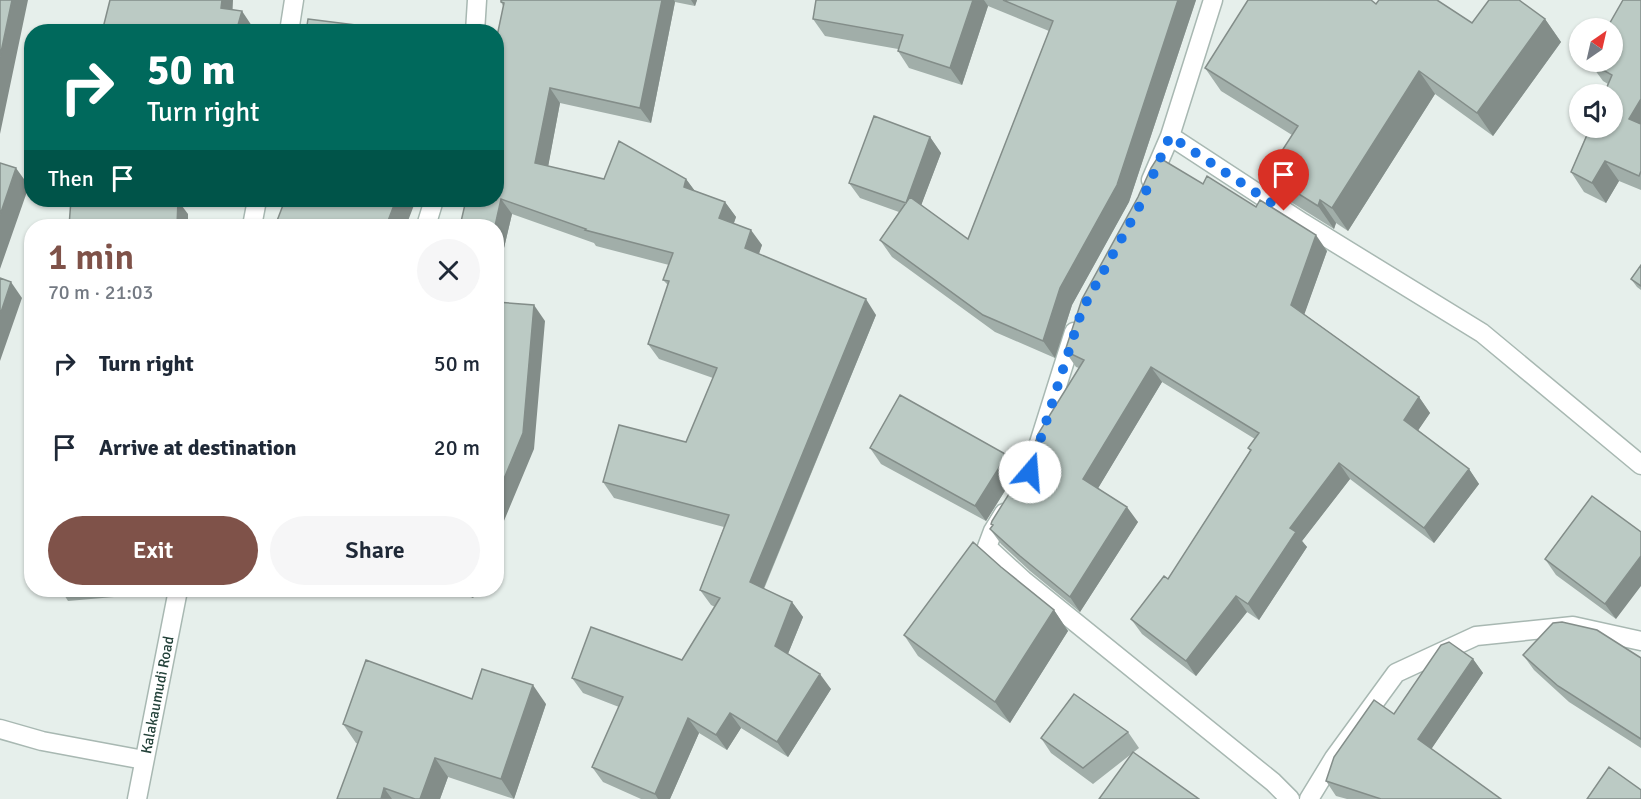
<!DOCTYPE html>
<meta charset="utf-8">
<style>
:root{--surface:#fff;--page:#f6f6f7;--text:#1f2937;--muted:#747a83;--accent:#7f5249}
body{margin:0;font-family:Signika,sans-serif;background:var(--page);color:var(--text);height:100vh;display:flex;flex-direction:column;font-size:22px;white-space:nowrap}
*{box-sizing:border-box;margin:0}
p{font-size:20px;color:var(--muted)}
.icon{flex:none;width:33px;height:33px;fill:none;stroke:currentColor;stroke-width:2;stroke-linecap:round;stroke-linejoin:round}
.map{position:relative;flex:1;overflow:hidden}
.sheet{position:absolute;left:24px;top:219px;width:480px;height:378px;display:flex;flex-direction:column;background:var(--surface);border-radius:24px;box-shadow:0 2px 4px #0004}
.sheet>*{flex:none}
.guide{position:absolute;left:24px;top:24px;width:480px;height:183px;border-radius:24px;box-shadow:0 2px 4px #0004;background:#00695c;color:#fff;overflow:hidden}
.needle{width:39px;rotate:34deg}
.tools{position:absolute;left:1569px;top:18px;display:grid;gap:12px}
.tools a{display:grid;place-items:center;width:54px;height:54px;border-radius:50%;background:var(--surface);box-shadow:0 2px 4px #0004;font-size:30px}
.pin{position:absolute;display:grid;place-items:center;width:51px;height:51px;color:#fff;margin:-62px -26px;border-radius:50% 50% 50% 0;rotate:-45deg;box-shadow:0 0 6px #0007}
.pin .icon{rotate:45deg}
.me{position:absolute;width:66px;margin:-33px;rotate:18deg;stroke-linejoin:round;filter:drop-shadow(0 0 4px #0008)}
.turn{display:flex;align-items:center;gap:21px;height:126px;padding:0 24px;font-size:27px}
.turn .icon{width:78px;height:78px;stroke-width:2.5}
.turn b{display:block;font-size:42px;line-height:51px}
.then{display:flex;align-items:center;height:57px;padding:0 24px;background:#0003;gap:12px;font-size:22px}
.round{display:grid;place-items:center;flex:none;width:63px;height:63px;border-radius:32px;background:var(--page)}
.summary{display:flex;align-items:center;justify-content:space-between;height:102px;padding:0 24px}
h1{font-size:36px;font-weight:600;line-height:45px;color:var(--accent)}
.cta{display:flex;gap:12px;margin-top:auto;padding:12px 24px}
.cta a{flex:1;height:69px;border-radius:36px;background:var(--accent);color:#fff;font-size:24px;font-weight:600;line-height:69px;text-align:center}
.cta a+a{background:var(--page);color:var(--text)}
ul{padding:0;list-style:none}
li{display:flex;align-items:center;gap:18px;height:84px;padding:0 24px}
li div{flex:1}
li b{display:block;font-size:22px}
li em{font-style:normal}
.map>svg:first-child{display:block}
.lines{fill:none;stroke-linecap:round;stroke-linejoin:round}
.minor-casing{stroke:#a8b8b2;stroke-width:21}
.tertiary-casing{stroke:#a8b8b2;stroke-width:21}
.minor{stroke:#fff;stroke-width:18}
.tertiary{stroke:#fff;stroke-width:18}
.wall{fill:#a1aea9}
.shaded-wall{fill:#838d89}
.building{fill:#bbcac4;stroke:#838d89;stroke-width:1.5}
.route{stroke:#1a73e8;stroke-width:10;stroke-dasharray:0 18}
.labels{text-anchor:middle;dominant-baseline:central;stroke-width:5;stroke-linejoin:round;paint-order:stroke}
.street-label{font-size:15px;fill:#24423a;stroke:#f7fbf9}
</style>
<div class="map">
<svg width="1641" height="799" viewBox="0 0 1641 799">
<rect width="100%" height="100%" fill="#e6efeb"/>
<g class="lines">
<defs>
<path id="minor" d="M475,32L477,0
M1170,136L1303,223L1482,333L1641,465
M1151,180L1170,136L1213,0
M426,226L434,200
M1039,443L1074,332
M1004,513L993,531L987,547L1023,580L1273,782L1290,799
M0,729L42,741L144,760
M1309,799L1334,758L1396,673L1476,636L1573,626L1641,641"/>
<g id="tertiary">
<path d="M289,32L294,0"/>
<path d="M252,226L257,200"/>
<path id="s1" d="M137,799L178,590"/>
</g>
</defs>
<use href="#minor" class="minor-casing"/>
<use href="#tertiary" class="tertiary-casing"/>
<use href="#minor" class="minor"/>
<use href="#tertiary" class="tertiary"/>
</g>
<path class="wall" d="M501,0H697L695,6L675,2L651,123L560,103L548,166L604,179H686L695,191L725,202L736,217L734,223L762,245L759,254L876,315L764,589L792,602L803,617L788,654L831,689L788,757L741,728L727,750L699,733L670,799H641L603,782L592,767L619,707L583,693L572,678L682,660L715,607L711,605L700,590L724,527L614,498L603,482L686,442L713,378L659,359L648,344L668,285L663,280L669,265L596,246L594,243L512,214L496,282V226L503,6L501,2Z
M816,0H1196L1129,202L1072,305L1055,358L995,332L892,257L880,240L899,212L860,198L849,183L930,137L941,153L921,205L968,239L1049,31L988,6L962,85L909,68L898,51V49L825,36L813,19Z
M1641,0V190L1619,181L1606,203L1584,192L1571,172L1608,84L1603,81L1589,62Z
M1545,19L1561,42L1493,136L1435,94L1348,231L1336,223L1334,229L1283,197L1267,174L1292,135L1221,91L1205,68L1472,23Z
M1203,184L1327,251L1304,314L1419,397L1430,413L1418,430L1469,469L1479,484L1434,543L1350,479L1302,541L1307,547L1259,620L1247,612L1196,676L1142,634L1131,619L1168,579L1250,451L1248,448L1255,439L1162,382L1098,488L1138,522L1080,612L1030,571L1001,544L990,529L993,525L991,524L1029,462L1079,368L1076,367L1065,351Z
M1641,265V290L1637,287L1631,279Z
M870,448L1007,455L1018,470L986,521L881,464Z
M1592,496L1616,619L1556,575L1545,559Z
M1001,567L1054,610L1068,631L1010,723L918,656L904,635Z
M61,590H113L114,597L68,601Z
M452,590H477L473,598Z
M1523,655L1641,658V748L1569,702L1534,670Z
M1473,659L1483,673L1431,749L1501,799H1347L1336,796L1326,781L1394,714Z
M472,699L546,704L514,799L448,777L440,799H337L358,744L356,743L343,724Z
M1128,732L1139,748L1093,784L1051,753L1041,738Z"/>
<path class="shaded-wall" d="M12,0H28L0,134V57Z
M222,0H233L232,23L221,8Z
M662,0H674L675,2L651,123L640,108Z
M691,0H697L695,6Z
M973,0H984L988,6L962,85L950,68Z
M1178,0H1196L1129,202L1072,305L1055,358L1043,341L1060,288Z
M242,11L252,26L251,32H236Z
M1545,19L1561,42L1493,136L1477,113Z
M1419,71L1435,94L1348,231L1332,208Z
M550,88L560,103L546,178L535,163Z
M1641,99V136L1629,119Z
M930,137L941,153L916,219L906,203Z
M1605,161L1619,181L1606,203L1592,183Z
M16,168L29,186L0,269V215Z
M686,179L697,194L684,187Z
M501,199L512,214L496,282V226H495Z
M171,200H184L182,206L188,214V226H177Z
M396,200H416L406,226H386Z
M1320,200L1336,223L1334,229L1318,206Z
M725,202L736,217L730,233L719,218Z
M751,230L762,245L755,264L745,248Z
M1316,235L1327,251L1302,321L1291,305Z
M11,282L22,298L0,361V315Z
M866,299L876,315L760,597L750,582Z
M534,305L545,321L534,449L496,540V498Z
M1151,367L1162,382L1094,495L1083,479Z
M1419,397L1430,413L1415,435L1404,420Z
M1007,455L1018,470L986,521L975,506Z
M1339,463L1350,479L1302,541L1307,547L1259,620L1248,604L1290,528Z
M1469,469L1479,484L1434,543L1424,528Z
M1127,507L1138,522L1080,612L1070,597Z
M1641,556V586L1616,619L1605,604Z
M108,590H113L114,597Z
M467,590H477L473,598Z
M1236,596L1247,612L1196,676L1186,661Z
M792,602L803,617L785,661L775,646Z
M1054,610L1068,631L1010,723L995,702Z
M1473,659L1483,673L1428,754L1418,739Z
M820,674L831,689L788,757L777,742Z
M533,685L546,704L514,799L501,779Z
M730,713L741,728L727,750L716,735Z
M688,718L699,733L670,799H658L655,794Z
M435,758L448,777L440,799H420Z
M384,788L392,799H381Z"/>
<path class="building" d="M0,0H12L0,57Z
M110,0H222L221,8L242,11L236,32H102Z
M501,0H662L640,108L550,88L535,163L604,179L619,141L686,179L684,187L725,202L719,218L751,230L745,248L866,299L750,582L792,602L775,646L820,674L777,742L730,713L716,735L688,718L655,794L592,767L623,697L572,678L591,627L682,660L720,598L700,590L729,515L603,482L619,425L686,442L717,368L648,344L669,281L663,280L673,253L585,230L586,229L501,199L495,226H460L466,200H496V41L504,3L501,2Z
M816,0H973L950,68L898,51L903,35L813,19Z
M1003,0H1178L1117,185L1060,288L1043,341L983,315L880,240L910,197L968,239L1053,21Z
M1248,0H1371L1376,4L1379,0H1437L1472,23L1489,0H1519L1545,19L1477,113L1419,71L1332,208L1320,200L1318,206L1267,174L1298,126L1205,68Z
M1623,0H1641V99L1629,119L1641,124V171L1639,176L1605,161L1592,183L1571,172L1590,128H1612V94H1604L1612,75L1589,62H1612V28H1607Z
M308,19L412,32H306Z
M874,116L930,137L906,203L849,183Z
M1158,157L1203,184L1207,176L1256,207L1260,200L1316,235L1291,305L1419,397L1404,420L1469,469L1424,528L1339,463L1290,528L1296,532L1248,604L1236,596L1186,661L1131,619L1164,576L1168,579L1251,450L1248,448L1259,433L1151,367L1083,479L1127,507L1070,597L1020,556L990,529L993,525L991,524L992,521L1029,462L1038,434L1084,360L1065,351L1082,299L1138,197L1151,168Z
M0,163L16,168L0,215Z
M71,200H178L177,226H69Z
M285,200H396L386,226H275Z
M1641,265V286L1631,279Z
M0,278L11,282L0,315Z
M496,302L534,305L523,433L496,498Z
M900,395L1007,455L975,506L870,448Z
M1592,496L1641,532V556L1605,604L1545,559Z
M973,542L1001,567L1054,610L995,702L904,635Z
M1562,622L1597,630L1641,658V739L1558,686L1523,655L1553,623Z
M1449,642L1473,659L1418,739L1501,799H1381L1326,781L1334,757L1374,700L1394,714L1441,645Z
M366,660L472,699L482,669L533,685L501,779L435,758L420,799H415L384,788L381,799H337L362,732L343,724Z
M1074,694L1128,732L1083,768L1041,738Z
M1133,752L1199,799H1099Z
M1609,767L1641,790V799H1587Z"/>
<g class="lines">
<path class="route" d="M1030,472L1082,310L1139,207L1170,136L1284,211"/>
</g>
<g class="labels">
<g class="street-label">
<text stroke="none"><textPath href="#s1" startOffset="106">Kalakaumudi Road</textPath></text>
</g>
</g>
</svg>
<div class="tools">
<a><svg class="needle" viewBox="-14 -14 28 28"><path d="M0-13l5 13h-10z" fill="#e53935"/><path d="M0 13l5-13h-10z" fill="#747a83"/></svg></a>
<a><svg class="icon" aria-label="sound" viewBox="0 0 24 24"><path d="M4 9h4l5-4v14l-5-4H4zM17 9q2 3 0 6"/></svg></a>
</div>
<div class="pin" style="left:1284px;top:211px;background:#d93025"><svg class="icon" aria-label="arrive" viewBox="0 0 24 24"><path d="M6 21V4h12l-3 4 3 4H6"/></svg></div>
<svg class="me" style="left:1030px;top:472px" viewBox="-20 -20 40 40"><circle r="19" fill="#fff"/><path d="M0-13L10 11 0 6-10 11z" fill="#1a73e8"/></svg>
<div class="guide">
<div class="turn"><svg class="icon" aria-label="right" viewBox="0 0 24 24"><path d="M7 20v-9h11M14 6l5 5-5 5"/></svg><div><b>50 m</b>Turn right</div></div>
<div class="then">Then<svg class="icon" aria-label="arrive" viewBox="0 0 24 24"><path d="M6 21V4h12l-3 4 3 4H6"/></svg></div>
</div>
<section class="sheet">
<div class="summary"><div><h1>1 min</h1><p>70 m · 21:03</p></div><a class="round"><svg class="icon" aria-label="close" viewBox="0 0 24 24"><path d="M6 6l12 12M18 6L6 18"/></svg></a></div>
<ul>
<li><svg class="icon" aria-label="right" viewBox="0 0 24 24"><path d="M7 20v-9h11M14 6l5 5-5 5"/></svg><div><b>Turn right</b></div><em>50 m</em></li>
<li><svg class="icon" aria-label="arrive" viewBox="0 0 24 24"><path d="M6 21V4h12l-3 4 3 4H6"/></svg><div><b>Arrive at destination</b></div><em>20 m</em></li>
</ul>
<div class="cta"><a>Exit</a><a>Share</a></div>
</section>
</div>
